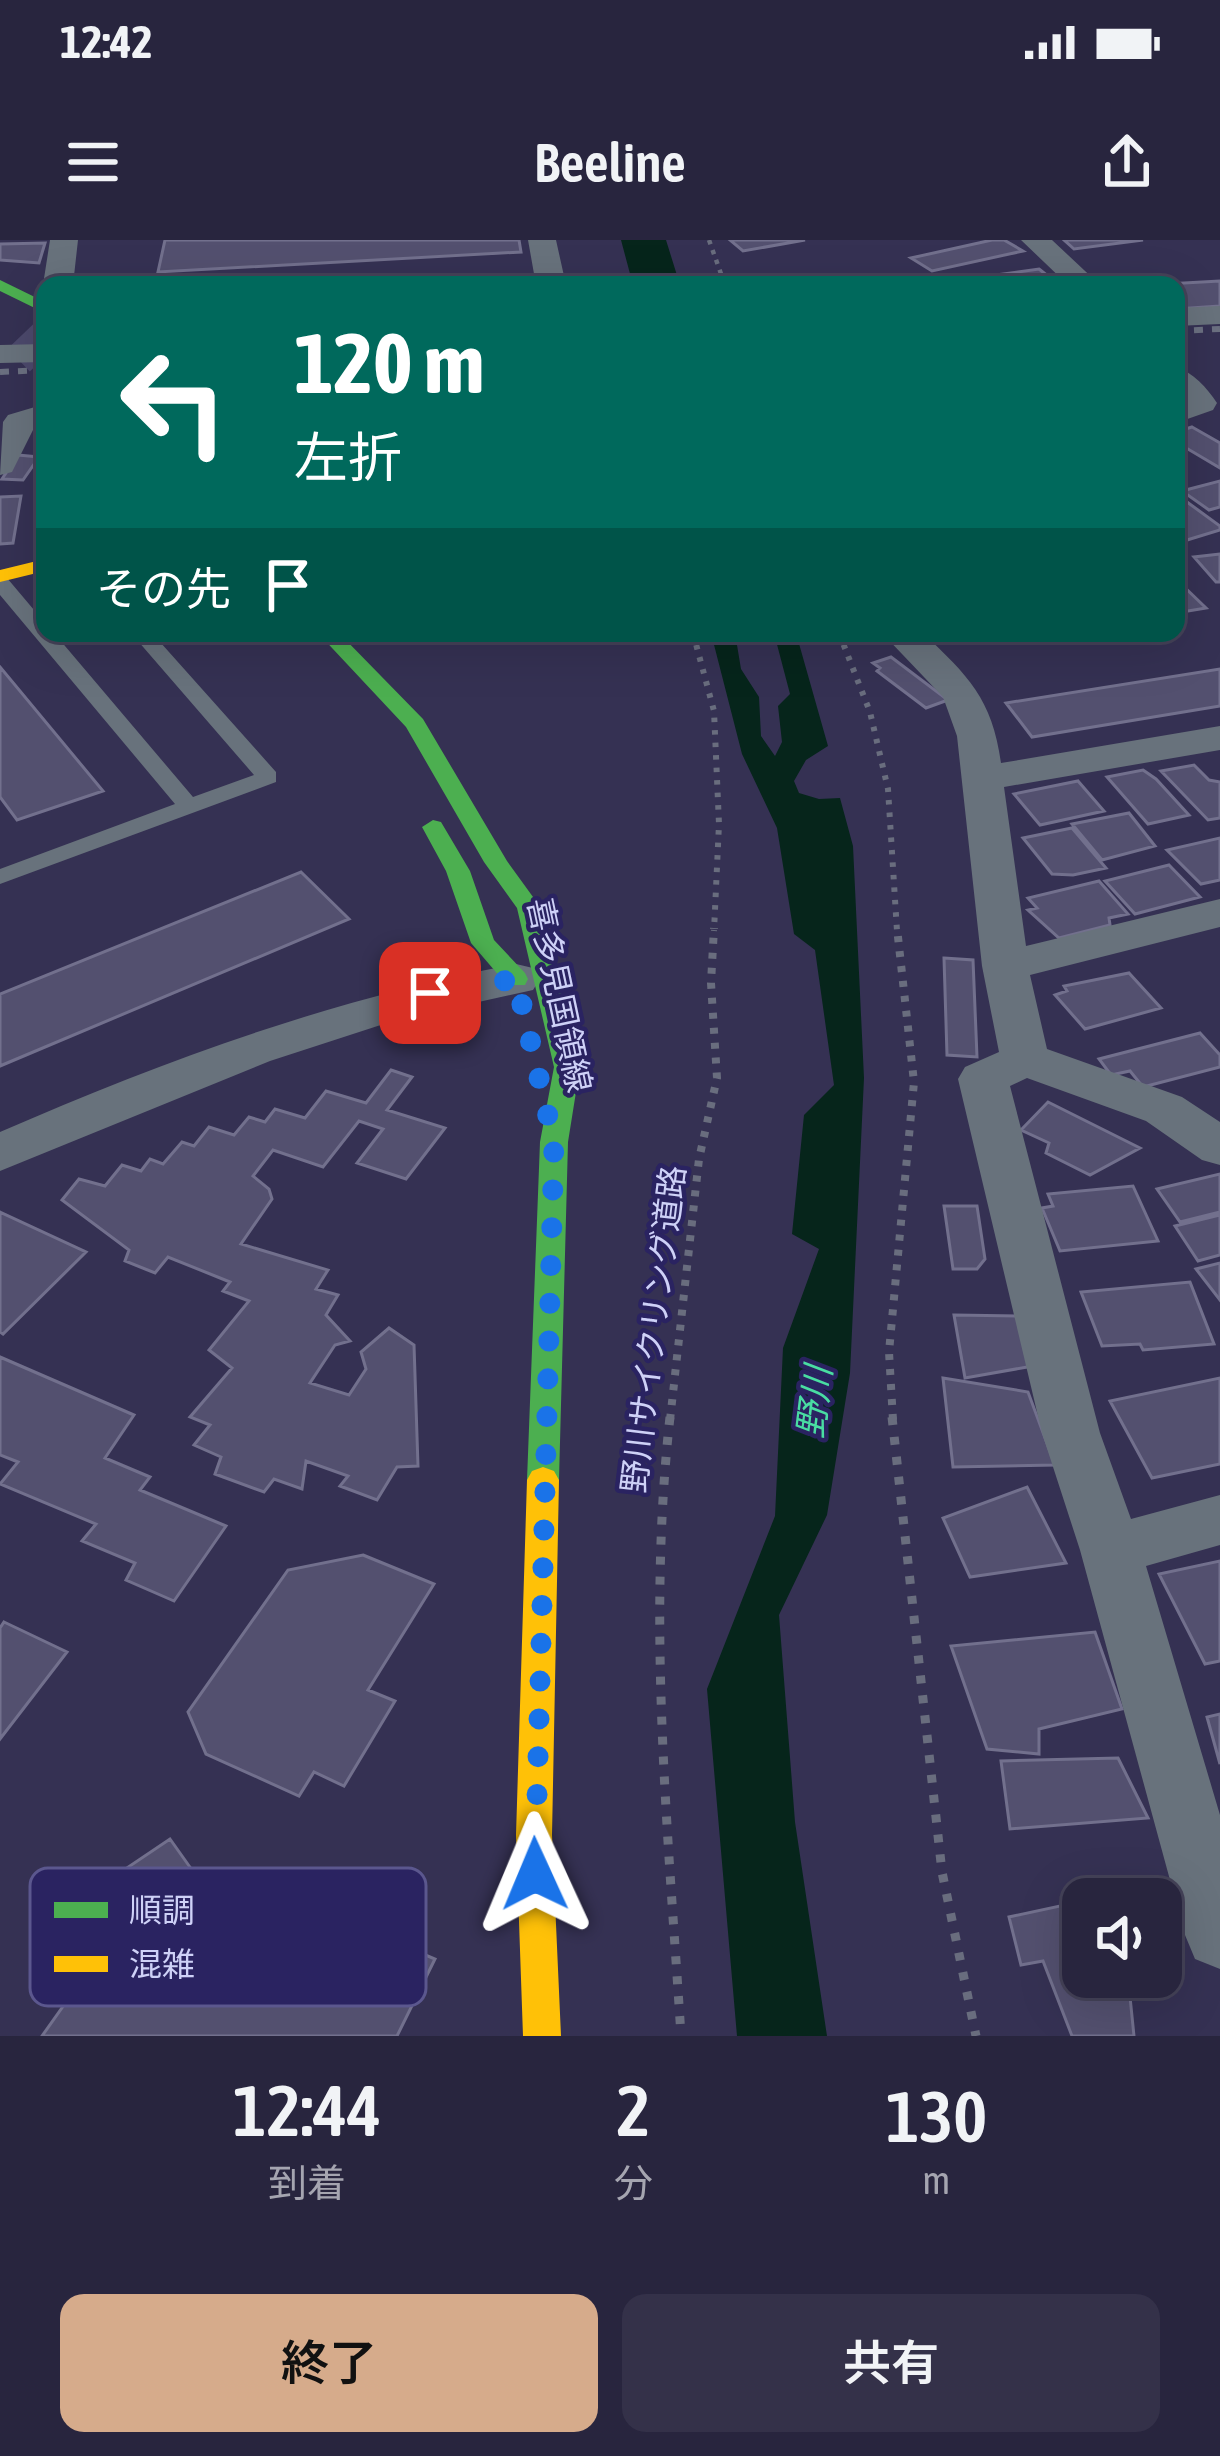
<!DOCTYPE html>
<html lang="ja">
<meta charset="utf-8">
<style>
:root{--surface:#28253e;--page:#343149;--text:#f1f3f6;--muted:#a5a5b0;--line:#444258;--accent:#d6ab8b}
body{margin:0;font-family:"Asap Condensed","Noto Sans JP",sans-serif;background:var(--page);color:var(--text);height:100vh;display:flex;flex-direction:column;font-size:45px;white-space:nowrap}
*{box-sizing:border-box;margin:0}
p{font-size:39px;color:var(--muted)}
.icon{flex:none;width:66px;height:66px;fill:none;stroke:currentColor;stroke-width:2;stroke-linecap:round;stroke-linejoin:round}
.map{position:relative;height:1796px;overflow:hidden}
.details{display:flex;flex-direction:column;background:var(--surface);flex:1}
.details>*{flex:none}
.banner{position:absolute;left:36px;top:36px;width:1149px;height:366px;border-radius:24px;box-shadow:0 12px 48px #0002,0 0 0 3px var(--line);background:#00695c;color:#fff;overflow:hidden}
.tools{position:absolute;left:1062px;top:1638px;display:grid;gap:24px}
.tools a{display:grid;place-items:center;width:120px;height:120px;border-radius:24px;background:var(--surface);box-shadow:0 12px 48px #0002,0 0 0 3px var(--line);font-size:60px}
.pin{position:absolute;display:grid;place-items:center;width:102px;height:102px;color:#fff;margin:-51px;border-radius:24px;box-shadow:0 6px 18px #0006}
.me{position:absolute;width:132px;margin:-66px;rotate:359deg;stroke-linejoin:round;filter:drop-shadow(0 0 9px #0008)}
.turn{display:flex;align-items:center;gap:42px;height:252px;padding:0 60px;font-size:54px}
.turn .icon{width:156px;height:156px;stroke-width:2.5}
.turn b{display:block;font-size:84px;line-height:102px}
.then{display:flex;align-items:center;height:114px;padding:0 60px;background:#0003;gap:24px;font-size:45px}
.eta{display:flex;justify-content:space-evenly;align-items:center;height:204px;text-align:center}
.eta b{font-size:72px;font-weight:600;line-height:84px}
.button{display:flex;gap:24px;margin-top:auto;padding:24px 60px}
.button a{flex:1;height:138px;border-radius:24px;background:var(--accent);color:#111;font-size:48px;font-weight:600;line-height:138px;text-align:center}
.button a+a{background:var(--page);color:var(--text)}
.status{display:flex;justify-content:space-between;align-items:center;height:84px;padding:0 60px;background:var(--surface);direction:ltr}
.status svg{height:33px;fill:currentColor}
header{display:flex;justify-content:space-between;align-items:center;height:156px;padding:0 60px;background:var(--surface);font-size:54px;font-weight:600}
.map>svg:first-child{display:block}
.water{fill:#06251b}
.building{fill:#53506f;stroke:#72708d;stroke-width:3}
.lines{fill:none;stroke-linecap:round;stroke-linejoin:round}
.primary-tunnel{stroke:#4c496c;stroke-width:42;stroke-dasharray:42 21;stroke-linecap:butt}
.path-far3{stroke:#696d7e;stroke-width:4.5;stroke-dasharray:4.5 6;stroke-linecap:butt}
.path-far2{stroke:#696d7e;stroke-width:6;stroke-dasharray:4.5 8;stroke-linecap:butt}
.path-far1{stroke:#696d7e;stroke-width:8;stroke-dasharray:6 9;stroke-linecap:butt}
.path{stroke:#696d7e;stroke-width:9;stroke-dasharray:8 12;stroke-linecap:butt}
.lane{fill:#68727c;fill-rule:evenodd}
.street{fill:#68727c;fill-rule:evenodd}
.fast{fill:#4caf50;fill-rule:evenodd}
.slow{fill:#ffc107;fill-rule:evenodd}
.rail{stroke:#6b7081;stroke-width:6;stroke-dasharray:9 9;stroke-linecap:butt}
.route{stroke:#1a73e8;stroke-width:21;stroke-dasharray:0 37.8}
.labels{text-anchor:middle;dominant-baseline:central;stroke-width:9;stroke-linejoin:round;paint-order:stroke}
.street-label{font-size:33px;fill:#ced1f7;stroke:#2a2361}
.water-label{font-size:36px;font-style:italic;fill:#49dda2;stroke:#2a2361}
.key{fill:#2a2361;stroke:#5b578e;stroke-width:3}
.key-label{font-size:33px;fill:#ced1f7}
</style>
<div class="status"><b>12:42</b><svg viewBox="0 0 49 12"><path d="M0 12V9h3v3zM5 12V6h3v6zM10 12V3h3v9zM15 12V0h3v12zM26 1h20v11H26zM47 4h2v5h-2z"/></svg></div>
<header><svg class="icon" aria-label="menu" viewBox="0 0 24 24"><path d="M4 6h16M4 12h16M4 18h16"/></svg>Beeline<svg class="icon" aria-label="share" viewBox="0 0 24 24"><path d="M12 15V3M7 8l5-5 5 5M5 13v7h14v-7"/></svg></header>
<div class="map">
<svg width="1220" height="1796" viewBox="0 0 1220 1796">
<rect width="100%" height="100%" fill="#353153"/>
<path class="water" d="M621,0H666L680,45H633Z
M711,393H735L741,429L759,457L761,496L775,516L782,502L778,466L790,454L774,393H796L828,506L806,520L794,541L799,553L819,559L840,558L853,606L864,838L850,1133L827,1275L779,1375L795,1582L827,1796H737L707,1449L775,1276L783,1108L819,1009L792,994L804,875L834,845L815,710L794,694L777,588L742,514Z"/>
<path class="building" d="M165,0H519L521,12L158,32Z
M730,0H805L743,11Z
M992,0H1004L1023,11L932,31L911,18Z
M1064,0H1143L1074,9Z
M45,3L39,23L0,20V4Z
M1039,29L1053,40L1021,45L930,44Z
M1220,41V66L1176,69V45H1148Z
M1192,187L1220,203V228L1176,202V192Z
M18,215L39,217L23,240L2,239Z
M1220,241V267L1209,270L1182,251Z
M1176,254L1220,286V290L1187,300L1176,292Z
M21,256L13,303L0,304V257Z
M1220,314V342H1216L1194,317Z
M1176,341H1178L1206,368L1176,373Z
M891,417L948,460L926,468L877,431L880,428L873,423Z
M0,427L103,551L17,580L0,557Z
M1220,429V466L1032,497L1006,463Z
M1194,525L1209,540L1220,542V578L1208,580L1161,531Z
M1143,530L1156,539L1189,575L1148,584L1107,537Z
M1078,541L1104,571L1040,585L1014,554Z
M1129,573L1155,606L1102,620L1072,584Z
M1072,588L1106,628L1073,635L1052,634L1023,598Z
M1220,598V640L1201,644L1167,610Z
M1169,625L1200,657L1135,674L1105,641Z
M301,632L349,679L0,826V754Z
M1099,641L1128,674L1109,678L1110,685L1059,698L1028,670L1037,668L1028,658Z
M944,718L973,720L977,817L947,815Z
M1129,733L1161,768L1085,789L1055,755L1067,751L1064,746Z
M1200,793L1220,815V827L1143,847L1130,831L1111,835L1099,819Z
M391,830L412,837L387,870L445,888L406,939L357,923L383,889L359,881L323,927L273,910L253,936L269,949L272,959L241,1004L328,1030L316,1049L338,1055L326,1075L350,1101L335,1105L310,1143L349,1155L366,1129L361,1112L389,1088L414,1105L418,1226L397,1227L377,1260L340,1246L348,1236L306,1221L302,1249L274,1239L264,1252L215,1234L221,1217L194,1205L210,1185L190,1177L232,1128L209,1110L249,1061L223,1051L230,1042L168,1017L155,1033L125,1021L129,1010L62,960L79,939L105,946L122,925L141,931L150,919L163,924L182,902L194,906L209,887L234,895L249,877L265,882L275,869L305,878L326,851L366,863Z
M1048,862L1140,908L1090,935L1046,913L1049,903L1021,890Z
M1220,934V972L1180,982L1157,949Z
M1133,946L1158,1001L1060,1011L1042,968L1053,966L1048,954Z
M944,966H977L985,1019L977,1029H953Z
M0,972L86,1012L3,1094L0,1092Z
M1220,975V1015L1198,1021L1175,986Z
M1220,1023V1060L1196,1029Z
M1190,1042L1214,1104L1143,1110L1140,1104L1102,1106L1081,1052Z
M954,1075L1019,1076L1033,1126L965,1138Z
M0,1117L134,1175L105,1218L150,1237L140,1250L226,1286L174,1361L126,1340L135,1323L82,1301L96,1284L0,1244L18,1222L0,1215Z
M943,1138L1028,1152L1055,1225L953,1227Z
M1220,1138V1224L1152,1238L1110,1161Z
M1027,1247L1066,1323L970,1337L943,1278Z
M363,1315L434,1344L368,1450L395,1461L344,1546L314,1532L299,1556L206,1514L188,1472L288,1330Z
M1220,1321V1421L1205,1424L1159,1334Z
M4,1382L67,1412L0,1499V1388Z
M1095,1392L1122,1469L1039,1489V1514L987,1509L951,1406Z
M1220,1474V1524L1207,1477Z
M1118,1518L1148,1578L1010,1589L1001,1521Z
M170,1599L214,1661L231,1632L257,1643L230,1690L313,1725L338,1678L435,1719L397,1796H42L76,1748L42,1729L106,1642Z
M1083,1661V1737H1128L1134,1796H1072L1043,1721L1021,1725L1009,1677Z"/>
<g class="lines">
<path class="primary-tunnel" d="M23,94L45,117"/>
<path class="path-far3" d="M709,0L725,45"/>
<path class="path-far2" d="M693,393L714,471L719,584L714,691
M839,393L870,472L888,549L897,691"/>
<path class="path-far1" d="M670,1180L699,919L717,838L711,743L714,688
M893,1180L889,1112L914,842L897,688"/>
<path class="path" d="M670,1177C647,1382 668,1590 681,1796
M892,1177L942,1632L976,1796"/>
<path class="lane" d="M1081,36L1087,38V44L1046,45Z
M0,336L7,338L45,383V393H54L193,557L254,535L131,393H152L276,532V542L0,644V629L175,564L0,355Z"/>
<path class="street" d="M50,0H78L73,45H43Z
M528,0H556L566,45H536Z
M1021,0H1052L1100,45H1068Z
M1220,66V84L1176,86V68Z
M45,104V122L0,123V105Z
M1176,127C1193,132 1207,148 1217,163L1213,170L1176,183V161L1180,160Z
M45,164V185L34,188L12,232L0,235L3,182L8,175Z
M882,393H923C968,436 992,458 1001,523L1220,486V510L1004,547L1026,706L1220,659V687L1030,735L1047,809L1182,857L1220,882V925L1202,920L1146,881L1027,838L1010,846L1100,1193L1131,1279L1220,1255V1305L1146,1326L1220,1575V1729L1195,1719L1185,1695L1080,1310L1042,1193L958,839L965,827L999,812L982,726L957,496L943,457Z
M516,724L533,728L540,739L533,750L393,781L270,821L0,931V892C167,819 336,758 516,724Z"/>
<path class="fast" d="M0,40L45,62V73L0,51Z
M318,393H339L423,479L507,621L541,668L580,827L568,902L559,1240L554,1249L543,1253L532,1249L527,1240L540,902L554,827L517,668L484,622L406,487Z
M433,580L441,582L470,631L494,700L525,733L528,739L525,745H507L471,703L446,631L422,587Z"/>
<path class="slow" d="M45,319V331L0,342V330Z
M543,1227L554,1231L559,1240L552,1595L561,1796H523L516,1595L527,1240L532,1231Z"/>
<path class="rail" d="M1176,91L1220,89
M0,132L45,130"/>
</g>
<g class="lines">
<path class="route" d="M430,753L516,739L554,902L535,1634"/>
</g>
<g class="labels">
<g class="street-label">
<text transform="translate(560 755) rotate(78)">喜多見国領線</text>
<text transform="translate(653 1089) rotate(-83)">野川サイクリング道路</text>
</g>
<g class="water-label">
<text transform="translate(814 1162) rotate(-83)">野川</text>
</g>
</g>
<rect x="30" y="1628" width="396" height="138" rx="18" class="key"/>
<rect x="54" y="1662" width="54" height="16" fill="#4caf50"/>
<rect x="54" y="1716" width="54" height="16" fill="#ffc107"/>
<g class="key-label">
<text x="129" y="1682">順調</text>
<text x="129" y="1736">混雑</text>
</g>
</svg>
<div class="tools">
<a><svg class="icon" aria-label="sound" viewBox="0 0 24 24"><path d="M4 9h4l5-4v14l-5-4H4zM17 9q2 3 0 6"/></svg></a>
</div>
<div class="pin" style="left:430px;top:753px;background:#d93025"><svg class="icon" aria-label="arrive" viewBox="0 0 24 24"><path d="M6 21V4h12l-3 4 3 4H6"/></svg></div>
<svg class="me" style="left:535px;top:1634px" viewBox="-20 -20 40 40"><path d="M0-17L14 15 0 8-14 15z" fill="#1a73e8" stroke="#fff" stroke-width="4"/></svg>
<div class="banner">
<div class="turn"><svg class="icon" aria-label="left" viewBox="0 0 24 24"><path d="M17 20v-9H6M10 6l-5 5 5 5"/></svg><div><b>120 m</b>左折</div></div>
<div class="then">その先<svg class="icon" aria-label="arrive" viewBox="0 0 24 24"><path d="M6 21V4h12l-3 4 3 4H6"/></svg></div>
</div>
</div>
<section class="details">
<div class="eta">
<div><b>12:44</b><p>到着</p></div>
<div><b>2</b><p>分</p></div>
<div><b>130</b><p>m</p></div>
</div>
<div class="button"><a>終了</a><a>共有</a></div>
</section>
